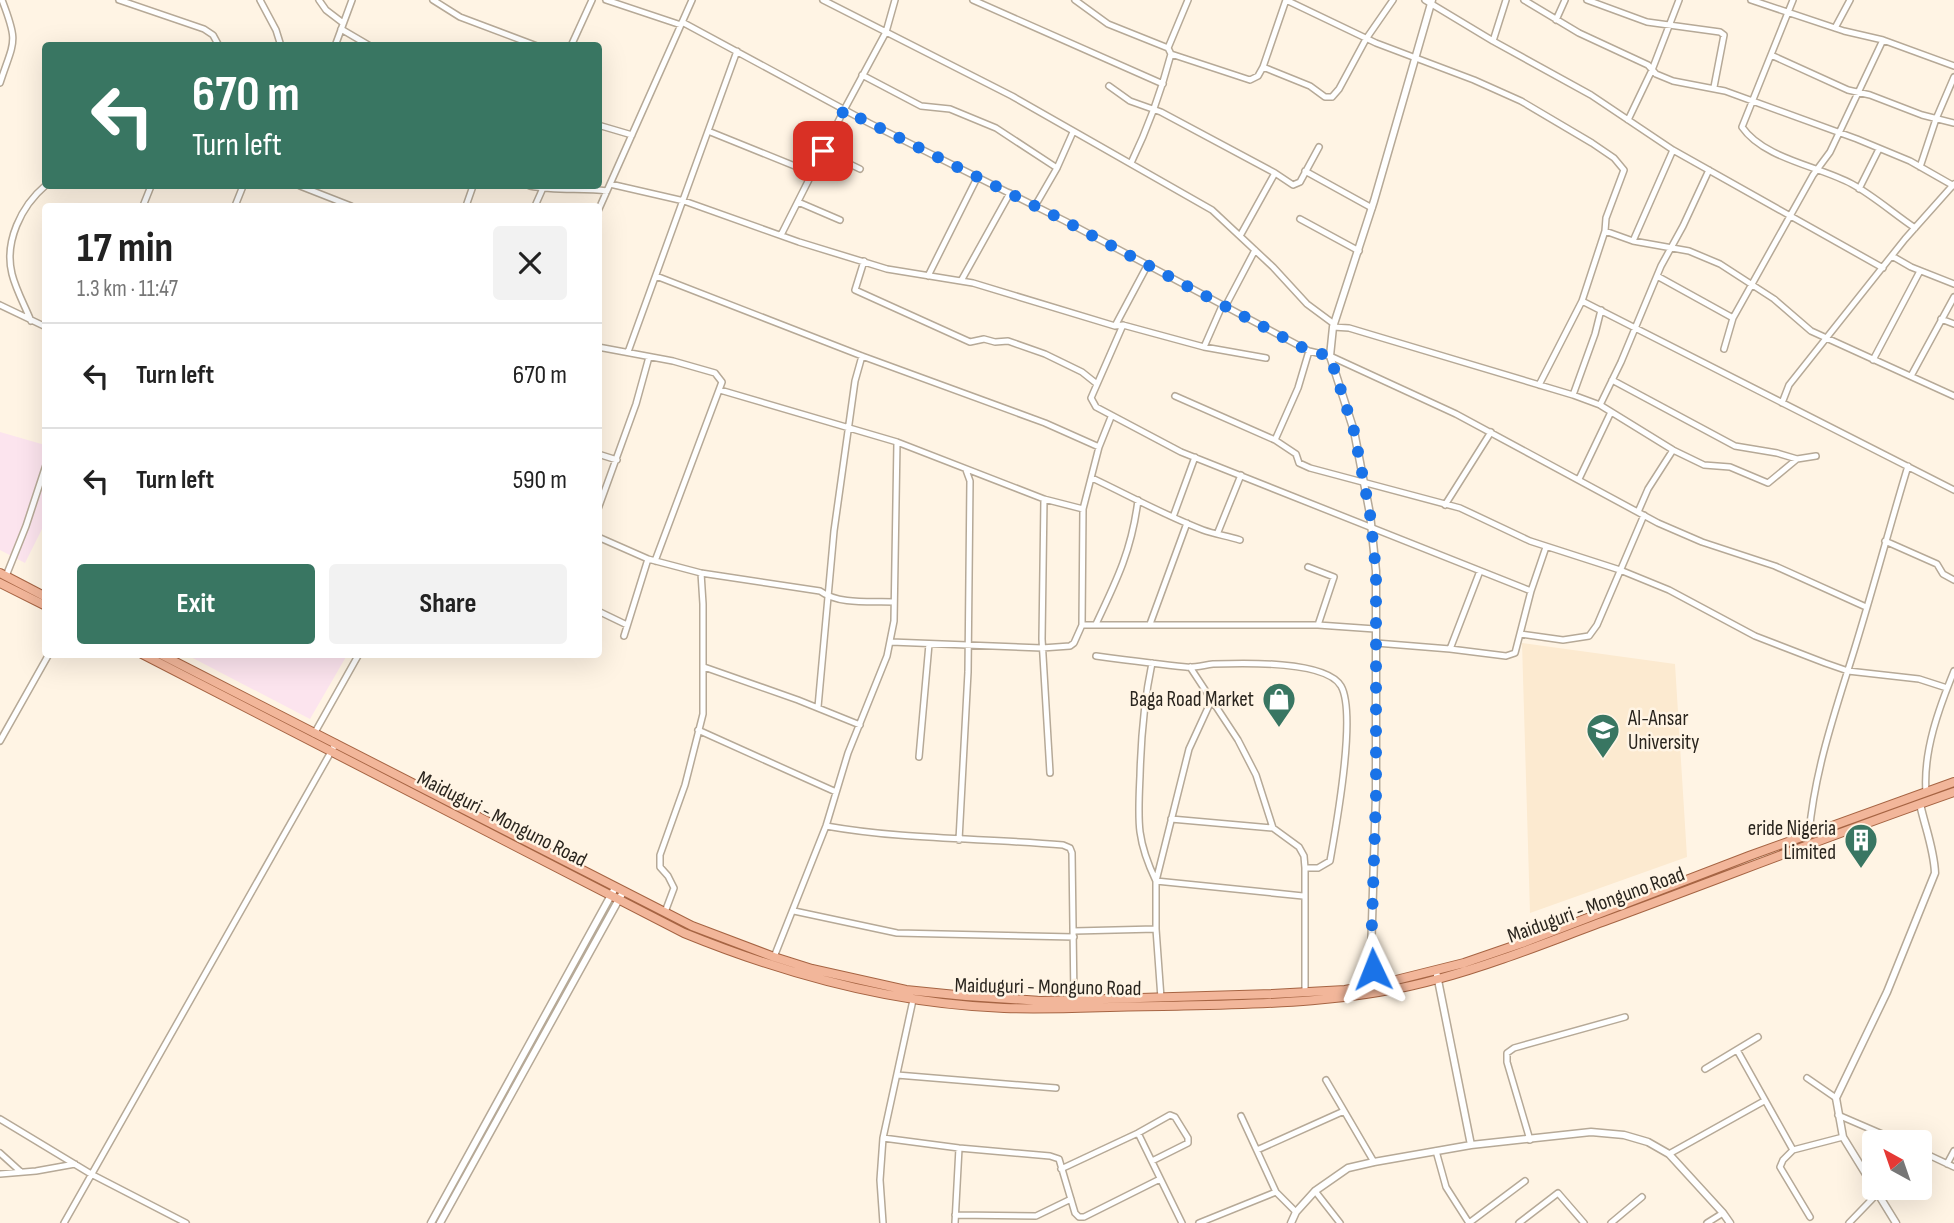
<!DOCTYPE html>
<meta charset="utf-8">
<style>
:root{--surface:#fff;--page:#f2f2f2;--text:#222;--muted:#767676;--line:#e0e0e0;--accent:#397662}
body{margin:0;font-family:"Sofia Sans Condensed",sans-serif;background:var(--page);color:var(--text);height:100vh;display:flex;flex-direction:column;font-size:26px;white-space:nowrap}
*{box-sizing:border-box;margin:0}
p{font-size:23px;color:var(--muted)}
.icon{flex:none;width:38px;height:38px;fill:none;stroke:currentColor;stroke-width:2;stroke-linecap:round;stroke-linejoin:round}
.map{position:relative;flex:1;overflow:hidden}
.sheet{position:absolute;left:42px;top:203px;width:560px;height:455px;display:flex;flex-direction:column;background:var(--surface);border-radius:7px;box-shadow:0 7px 28px #0002}
.sheet>*{flex:none}
.hud{position:absolute;left:42px;top:42px;width:560px;height:147px;border-radius:7px;box-shadow:0 7px 28px #0002;background:#397662;color:#fff;overflow:hidden}
.needle{width:46px;rotate:320deg}
.tools{position:absolute;left:1862px;top:1130px;display:grid;gap:14px}
.tools a{display:grid;place-items:center;width:70px;height:70px;border-radius:7px;background:var(--surface);box-shadow:0 7px 28px #0002;font-size:35px}
.pin{position:absolute;display:grid;place-items:center;width:60px;height:60px;color:#fff;margin:-30px;border-radius:14px;box-shadow:0 4px 10px #0006}
.me{position:absolute;width:77px;margin:-38px;rotate:358deg;stroke-linejoin:round;filter:drop-shadow(0 0 5px #0008)}
.turn{display:flex;align-items:center;gap:24px;height:147px;padding:0 35px;font-size:32px}
.turn .icon{width:91px;height:91px;stroke-width:2.5}
.turn b{display:block;font-size:49px;line-height:60px}
.round{display:grid;place-items:center;flex:none;width:74px;height:74px;border-radius:7px;background:var(--page)}
.head{display:flex;align-items:center;justify-content:space-between;height:119px;padding:0 35px}
h1{font-size:42px;font-weight:700;line-height:52px}
.primary-button{display:flex;gap:14px;margin-top:auto;padding:14px 35px}
.primary-button a{flex:1;height:80px;border-radius:7px;background:var(--accent);color:#fff;font-size:28px;font-weight:700;line-height:80px;text-align:center}
.primary-button a+a{background:var(--page);color:var(--text)}
ul{padding:0;list-style:none}
li{display:flex;align-items:center;gap:21px;height:105px;padding:0 35px;border-top:2px solid var(--line)}
li div{flex:1}
li b{display:block;font-size:26px}
li em{font-style:normal}
.map>svg:first-child{display:block}
.industrial{fill:#fce4ee}
.built{fill:#fcead0}
.lines{fill:none;stroke-linecap:round;stroke-linejoin:round}
.minor-casing{stroke:#b6a997;stroke-width:8}
.tertiary-casing{stroke:#b6a997;stroke-width:9}
.primary-casing{stroke:#a66443;stroke-width:10}
.minor{stroke:#fff;stroke-width:5}
.tertiary{stroke:#fff;stroke-width:6}
.primary{stroke:#f2b69a;stroke-width:8}
.route{stroke:#1a73e8;stroke-width:12;stroke-dasharray:0 21.6}
.labels{text-anchor:middle;dominant-baseline:central;stroke-width:5;stroke-linejoin:round;paint-order:stroke}
.poi-label{font-size:21px;fill:#2a251e;stroke:#fff4e4;text-anchor:end}
.street-label{font-size:21px;fill:#2a251e;stroke:#fff4e4}
</style>
<div class="map">
<svg width="1954" height="1223" viewBox="0 0 1954 1223">
<rect width="100%" height="100%" fill="#fff4e4"/>
<path class="industrial" d="M0,432L45,445V523L25,563L0,550Z
M187,655L347,654V655L310,719Z"/>
<path class="built" d="M1522,643L1675,664L1687,857L1530,913Z"/>
<g class="lines">
<defs>
<path id="minor" d="M119,0L204,29L213,35L219,46
M260,0L276,30L281,46
M319,0L326,10L343,23
M433,0L460,17L537,46
M606,0L681,25
M823,0L1012,96L1212,210L1273,267L1307,304L1334,324
M973,0L1163,84
M1075,0L1108,24L1168,48L1171,54L1250,80L1258,76L1263,67L1286,0
M1286,0L1376,43L1474,80L1521,101L1592,143L1614,158L1624,170L1606,218L1605,231L1582,301L1539,385
M1425,0L1493,41L1591,95L1673,150L1883,268
M1524,0L1579,33L1648,65L1656,74L1673,81L1725,91L1857,139L1910,161L1954,186
M1587,0L1647,22L1720,32L1724,35L1714,87
M1751,0L1844,31L1883,40L1954,66
M1793,0L1742,127C1764,159 1819,166 1852,184C1874,196 1894,214 1915,228
M1556,20L1565,0
M682,22L869,123L1065,221L1309,351L1330,356L1456,414L1658,523L1702,542L1775,566L1866,607
M1835,28L1850,0
M341,29L370,46
M1493,41L1506,0
M335,46L352,0
M571,46L592,0
M1168,48L1188,0
M1771,55L1848,90L1870,95L1922,115L1954,123
M1263,67L1310,86L1325,97H1332L1339,89L1366,39L1393,0
M862,75L921,106L950,109L996,128L1057,168
M0,83C14,40 19,44 2,0
M1109,86L1130,101L1161,112L1275,173L1293,185L1300,182L1319,147
M1628,120L1652,70L1679,0
M598,125L632,135
M708,131L737,51
M823,151L860,169
M1131,163C1148,128 1161,92 1171,54
M1920,167L1936,119L1954,77
M1305,171L1372,208
M610,184L684,201L799,242L887,269L973,283L1115,326L1123,325L1204,347L1266,358
M300,186L351,206
M530,186C555,191 582,188 607,191
M1859,189L1879,149
M798,202L840,220
M143,206L151,186
M235,206L243,186
M466,206L473,186
M535,206L543,188
M1035,206L1057,168L1073,132
M598,211L692,0
M1300,219L1359,251
M1605,231L1633,241L1689,251L1720,264L1774,299L1811,331L1954,396
M781,235L844,110L886,32L895,0
M1240,236L1275,173
M1633,241L1673,150
M1892,256L1911,267L1954,284
M864,261L855,290L970,342L984,339L995,342L1008,341L1045,354L1082,372L1097,384
M656,276L862,356L1045,423L1099,447
M928,276L978,176
M1657,276L1733,318
M961,281L1010,193
M1582,301L1954,490
M0,305L46,327
M1225,307L1255,250
M1941,319L1954,324
M31,321C25,306 16,290 12,274C4,242 21,206 46,185
M1123,325L1091,398L1096,407L1181,452L1531,591
M1115,326L1147,266
M1333,327L1349,328L1573,395L1600,405L1673,450L1704,465L1730,467L1768,483L1797,459L1816,456
M598,347L673,361L715,373L722,382L655,561
M1204,347L1222,306
M1724,349L1733,318L1813,175L1830,152L1883,40
M628,352L708,131L812,173
M1873,360L1920,271
M1911,376L1954,297
M1612,380L1735,446L1777,453L1797,459
M720,390L897,442L1044,499L1083,509
M1573,395L1595,334L1601,310
M1175,396L1275,440L1296,454L1299,463L1310,468L1460,508L1530,541L1620,570L1669,590L1755,636L1825,663L1848,671L1919,679L1947,688
M1782,403L1789,385L1905,239L1954,184
M1600,405L1621,362L1661,266L1683,226L1709,170
M1275,440L1298,388L1309,351
M598,454L617,460
M1092,478C1128,495 1164,515 1203,530C1214,534 1227,536 1240,540
M1579,479L1611,412
M1044,499L1042,639L1050,773
M1445,505L1491,432
M598,509L636,404L649,357
M1638,512L1648,489L1673,450
M1173,517L1195,457
M1218,532L1241,475
M598,537L648,559L701,573L820,591C839,605 871,601 894,602
M1885,541L1937,564L1943,574L1954,580
M1308,567L1334,577L1318,625
M6,576L26,526L46,465
M598,611L627,625
M1096,624C1117,580 1132,549 1138,500
M1150,624L1187,523
M1082,625H1318L1375,629
M1520,634L1563,640L1589,636L1597,625L1644,515
M624,636L648,559
M891,642L1042,648L1070,646L1074,643L1082,625L1083,509L1099,447L1111,417
M1376,643L1450,649L1506,656L1515,653L1531,591L1546,547
M1450,649L1480,571
M1096,656C1126,660 1156,664 1186,667C1195,668 1204,665 1213,664C1241,663 1326,660 1341,686C1357,714 1336,827 1330,861L1318,868H1305
M1152,663C1144,701 1141,737 1140,776C1138,821 1136,839 1156,881
M704,667L798,700L860,725
M1190,667L1238,740L1256,775L1273,828
M818,707L834,531L855,381L862,356
M698,730L836,792
M314,734L359,654
M0,741L49,654
M919,757L929,644
M1926,792C1923,751 1939,708 1954,671
M1171,819L1273,828L1299,847L1304,856L1305,868V993
M826,826C905,840 984,838 1063,845L1070,848L1072,853L1074,1000
M1809,834C1814,778 1830,727 1847,673C1869,605 1887,535 1908,466
M959,840L968,672L970,481L966,470
M1156,881L1303,896
M794,911L897,933L1074,937
M665,912L674,888L668,876L660,867V855L685,785L703,714V604L701,573
M1074,931L1156,929
M774,957L826,826L848,753L887,656L894,621L897,442
M1161,998L1156,929V881L1189,749L1212,699
M1737,1050L1793,1150L1843,1137
M1705,1069L1758,1037
M897,1075L1056,1088
M1807,1078L1836,1098
M1326,1080L1374,1162
M1838,1115L1903,1143
M1241,1116L1276,1192L1296,1212
M0,1119L91,1174L186,1223
M1138,1133L1182,1223
M883,1138L959,1148L1050,1156L1059,1159L1075,1213L1079,1217H1084L1160,1179
M1530,1140L1507,1062V1053L1514,1048L1625,1017
M1257,1150L1344,1111
M1793,1150L1783,1160L1780,1167L1810,1217
M1436,1151L1446,1187L1469,1223
M1920,1151L1954,1167
M0,1153L21,1172
M1669,1154L1764,1101
M1947,1164L1954,1151
M1061,1169L1138,1133L1170,1115L1175,1117L1188,1138V1143L1152,1161
M0,1174L36,1171L75,1164
M1315,1191L1340,1223
M955,1215L1036,1216L1071,1199
M64,1223L336,743
M883,1223L880,1180L883,1138L913,1000
M955,1223L959,1148
M1199,1223L1276,1192
M1469,1223L1525,1181
M1519,1223L1558,1193L1584,1223
M1611,1223L1642,1197
M1707,1223L1723,1213
M1849,1223L1877,1194"/>
<path id="tertiary" d="M1437,975L1471,1145
M1375,985L1371,953L1376,795V571L1370,514L1354,431L1330,356L1333,327L1374,201L1432,0
M431,1223L615,888
M440,1223L623,892
M1291,1223L1296,1212L1315,1191L1348,1168L1374,1162L1471,1145L1591,1132L1624,1135L1648,1142L1669,1154L1723,1213L1730,1223
M1896,1223L1843,1137L1836,1098L1887,992L1935,873C1934,849 1925,827 1920,804"/>
<path id="primary" d="M0,573L46,597
M0,583L46,606
M142,654L684,933C787,975 893,1004 1004,1008C1057,1010 1110,1006 1163,1006C1255,1004 1349,1004 1438,979C1498,963 1555,939 1613,918C1727,876 1839,832 1954,792
M160,654L692,926L774,957L812,969L906,990L966,996L1041,1001L1272,994L1345,990L1388,982L1464,963L1525,942L1749,856L1954,782"/>
</defs>
<use href="#minor" class="minor-casing"/>
<use href="#tertiary" class="tertiary-casing"/>
<use href="#primary" class="primary-casing"/>
<use href="#minor" class="minor"/>
<use href="#tertiary" class="tertiary"/>
<use href="#primary" class="primary"/>
</g>
<g class="lines">
<path class="route" d="M823,151L844,110L1065,221L1309,351L1330,356L1354,431L1370,514L1376,571V795L1371,953L1373,969"/>
</g>
<defs>
<symbol id="shop-pin" viewBox="-11 -11 22 30"><path d="M0 17L-7.5 6A9.5 9.5 0 1 1 7.5 6Z" fill="#397662" stroke="#fff4e4"/><path d="M-5-2.5h2.3a2.7 3.5 0 0 1 5.4 0H5L5.5 6h-11ZM-1.5-2.5h3a1.5 2.3 0 0 0-3 0Z" fill="#fff"/></symbol>
<symbol id="university-pin" viewBox="-11 -11 22 30"><path d="M0 17L-7.5 6A9.5 9.5 0 1 1 7.5 6Z" fill="#397662" stroke="#fff4e4"/><path d="M0-5L7-2L0 1L-7-2ZM-4 1L0 2.5L4 1V4Q0 6-4 4Z" fill="#fff"/></symbol>
<symbol id="building-pin" viewBox="-11 -11 22 30"><path d="M0 17L-7.5 6A9.5 9.5 0 1 1 7.5 6Z" fill="#397662" stroke="#fff4e4"/><path d="M-4-6H4V6H1V3H-1V6H-4ZM-2.5-4.3h1.7v1.8h-1.7ZM.8-4.3h1.7v1.8H.8ZM-2.5-1h1.7V.8h-1.7ZM.8-1h1.7V.8H.8Z" fill="#fff"/></symbol>
</defs>
<g fill-rule="evenodd">
<use href="#shop-pin" x="1260" y="680" width="38" height="52"/>
<use href="#university-pin" x="1584" y="711" width="38" height="52"/>
<use href="#building-pin" x="1842" y="821" width="38" height="52"/>
</g>
<g class="labels">
<g class="poi-label">
<text x="1254" y="699">Baga Road Market</text>
<text x="1628" y="718" text-anchor="start">Al-Ansar<tspan x="1628" dy="24">University</tspan></text>
<text x="1836" y="828">eride Nigeria<tspan x="1836" dy="24">Limited</tspan></text>
</g>
<g class="street-label">
<text transform="translate(502 819) rotate(27)">Maiduguri - Monguno Road</text>
<text transform="translate(1596 905) rotate(-20)">Maiduguri - Monguno Road</text>
<text transform="translate(1048 987) rotate(1)">Maiduguri - Monguno Road</text>
</g>
</g>
</svg>
<div class="tools">
<a><svg class="needle" viewBox="-14 -14 28 28"><path d="M0-13l5 13h-10z" fill="#e53935"/><path d="M0 13l5-13h-10z" fill="#767676"/></svg></a>
</div>
<div class="pin" style="left:823px;top:151px;background:#d93025"><svg class="icon" aria-label="arrive" viewBox="0 0 24 24"><path d="M6 21V4h12l-3 4 3 4H6"/></svg></div>
<svg class="me" style="left:1373px;top:969px" viewBox="-20 -20 40 40"><path d="M0-17L14 15 0 8-14 15z" fill="#1a73e8" stroke="#fff" stroke-width="4"/></svg>
<div class="hud">
<div class="turn"><svg class="icon" aria-label="left" viewBox="0 0 24 24"><path d="M17 20v-9H6M10 6l-5 5 5 5"/></svg><div><b>670 m</b>Turn left</div></div>
</div>
<section class="sheet">
<div class="head"><div><h1>17 min</h1><p>1.3 km · 11:47</p></div><a class="round"><svg class="icon" aria-label="close" viewBox="0 0 24 24"><path d="M6 6l12 12M18 6L6 18"/></svg></a></div>
<ul>
<li><svg class="icon" aria-label="left" viewBox="0 0 24 24"><path d="M17 20v-9H6M10 6l-5 5 5 5"/></svg><div><b>Turn left</b></div><em>670 m</em></li>
<li><svg class="icon" aria-label="left" viewBox="0 0 24 24"><path d="M17 20v-9H6M10 6l-5 5 5 5"/></svg><div><b>Turn left</b></div><em>590 m</em></li>
</ul>
<div class="primary-button"><a>Exit</a><a>Share</a></div>
</section>
</div>
